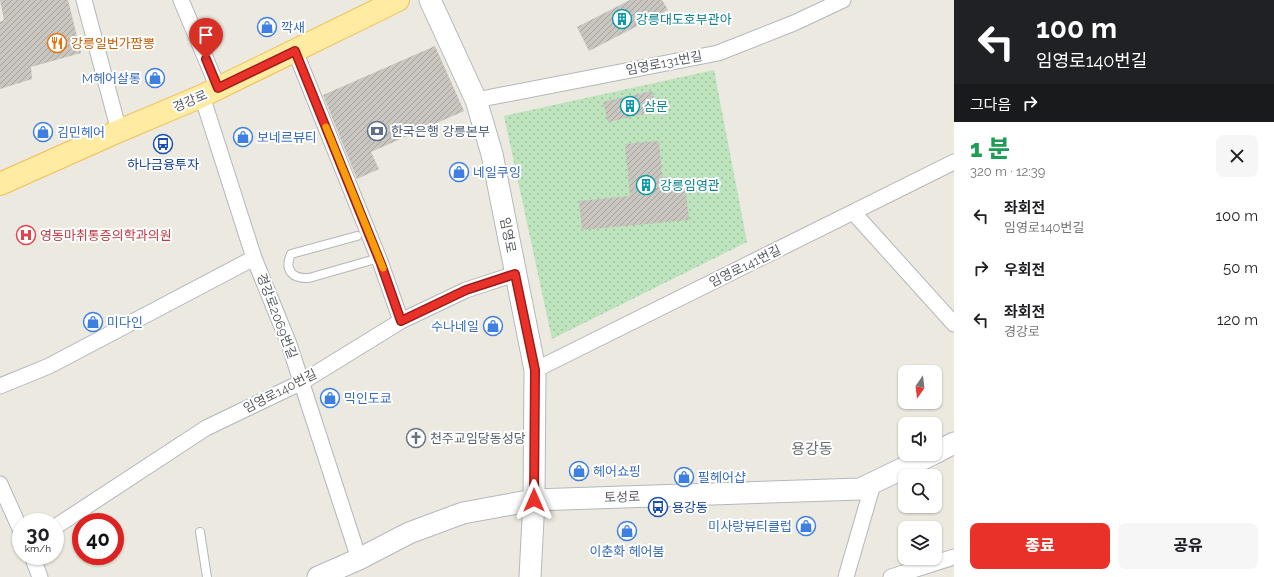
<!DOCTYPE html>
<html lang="ko">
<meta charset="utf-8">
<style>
:root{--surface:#fff;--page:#f6f6f6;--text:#202124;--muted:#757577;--accent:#e93029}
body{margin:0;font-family:Raleway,"Noto Sans KR",sans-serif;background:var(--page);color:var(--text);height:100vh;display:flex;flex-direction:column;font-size:15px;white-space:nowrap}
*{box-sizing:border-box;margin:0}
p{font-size:13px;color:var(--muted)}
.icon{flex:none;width:22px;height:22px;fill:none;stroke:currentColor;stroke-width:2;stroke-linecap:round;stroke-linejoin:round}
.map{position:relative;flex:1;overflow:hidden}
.panel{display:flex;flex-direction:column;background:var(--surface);width:320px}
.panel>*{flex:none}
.banner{background:#202124;color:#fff;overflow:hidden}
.needle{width:26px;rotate:194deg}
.tools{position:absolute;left:898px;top:365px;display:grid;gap:8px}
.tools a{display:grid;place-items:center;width:44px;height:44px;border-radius:8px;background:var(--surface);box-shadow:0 1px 3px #0004;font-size:20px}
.speed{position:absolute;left:12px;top:513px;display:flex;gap:8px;font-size:20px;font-weight:700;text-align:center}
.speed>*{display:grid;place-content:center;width:52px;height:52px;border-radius:50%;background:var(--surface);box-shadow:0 1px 3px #0004;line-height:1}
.speed small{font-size:10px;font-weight:400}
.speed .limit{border:6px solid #d22;background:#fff;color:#111}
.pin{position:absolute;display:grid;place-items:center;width:34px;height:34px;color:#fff;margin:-41px -17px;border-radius:50% 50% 50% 0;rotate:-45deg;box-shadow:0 0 4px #0007}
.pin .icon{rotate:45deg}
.me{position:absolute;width:44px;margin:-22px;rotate:0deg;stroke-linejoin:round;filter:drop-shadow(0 0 3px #0008)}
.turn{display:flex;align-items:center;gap:14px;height:84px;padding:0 16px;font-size:18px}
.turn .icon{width:52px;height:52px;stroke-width:2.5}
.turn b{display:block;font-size:28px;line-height:34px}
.then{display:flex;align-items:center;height:38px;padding:0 16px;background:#0003;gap:8px;font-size:15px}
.round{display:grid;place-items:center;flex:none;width:42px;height:42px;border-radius:8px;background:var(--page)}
.headline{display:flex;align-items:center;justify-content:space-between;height:68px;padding:0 16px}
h1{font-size:24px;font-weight:800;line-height:30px;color:#1e9e55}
.cta{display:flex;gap:8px;margin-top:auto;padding:8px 16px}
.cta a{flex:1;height:46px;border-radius:8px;background:var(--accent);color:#fff;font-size:16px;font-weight:800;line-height:46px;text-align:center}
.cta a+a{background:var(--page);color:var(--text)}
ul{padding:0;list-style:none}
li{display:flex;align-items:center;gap:12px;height:52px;padding:0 16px}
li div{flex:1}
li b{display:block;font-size:15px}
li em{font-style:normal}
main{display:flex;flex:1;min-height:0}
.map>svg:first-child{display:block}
.park{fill:url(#park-dots)}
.building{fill:url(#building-hatch)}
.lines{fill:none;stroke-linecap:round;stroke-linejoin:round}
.lane-casing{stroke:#b3b7bb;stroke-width:10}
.street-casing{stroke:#b3b7bb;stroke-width:17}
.secondary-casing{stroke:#b4b8bd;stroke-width:23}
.primary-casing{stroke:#f1bf54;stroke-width:24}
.lane{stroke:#fff;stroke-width:8}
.street{stroke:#fff;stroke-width:15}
.secondary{stroke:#fff;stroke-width:21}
.primary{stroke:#ffeca2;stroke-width:22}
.route-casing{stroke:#971f1b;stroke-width:10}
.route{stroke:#e93029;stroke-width:7}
.slow{stroke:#f59e0b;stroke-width:7}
.labels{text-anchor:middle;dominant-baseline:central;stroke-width:4;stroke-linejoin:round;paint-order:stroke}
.culture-label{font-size:13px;fill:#0d838f;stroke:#fff;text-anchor:start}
.shop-label{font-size:13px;fill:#366cbe;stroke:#fff;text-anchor:start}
.food-label{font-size:13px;fill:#c56008;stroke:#fff;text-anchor:start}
.street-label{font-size:13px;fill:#595d61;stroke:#fff}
.service-label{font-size:13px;fill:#4e5e75;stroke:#fff;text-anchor:start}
.transit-label{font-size:13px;fill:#164399;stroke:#fff}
.health-label{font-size:13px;fill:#be3a42;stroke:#fff;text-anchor:start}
.worship-label{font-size:13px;fill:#5b616d;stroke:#fff;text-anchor:start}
.quarter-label{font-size:15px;fill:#6a6f73;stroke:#fff}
</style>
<main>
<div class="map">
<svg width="954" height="577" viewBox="0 0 954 577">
<defs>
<pattern id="park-dots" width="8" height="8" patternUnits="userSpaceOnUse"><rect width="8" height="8" fill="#bde4bc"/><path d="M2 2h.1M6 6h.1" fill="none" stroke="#9dbc9c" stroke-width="1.8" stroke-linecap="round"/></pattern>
<pattern id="building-hatch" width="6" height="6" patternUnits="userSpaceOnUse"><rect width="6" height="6" fill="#c9c5bf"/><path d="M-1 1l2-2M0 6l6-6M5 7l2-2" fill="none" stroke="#a6a39f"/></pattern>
</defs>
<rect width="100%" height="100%" fill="#ece9e0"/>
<path class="park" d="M714,70L747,242L552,339L504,116Z"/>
<path class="building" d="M0,0H68L81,53L31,67L32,79L0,89V22L4,20Z
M630,0H662L668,10L589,51L577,27Z
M435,46L464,111L371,152L379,169L357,179L323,95Z
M652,91L657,111L608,122L603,102Z
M659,141L663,186L685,184L689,220L582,230L579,201L630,196L625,144Z"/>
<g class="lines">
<defs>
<path id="lane" d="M357,236L291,254C284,270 292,279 309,278L379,258
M200,532L207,577"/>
<path id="street" d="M84,0L119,131
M181,0L218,88
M295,51L381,264L401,321
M202,96L254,258L289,344L359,559
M476,100L718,53L794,23L843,0
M853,212L954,324
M535,370L954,162
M0,386L49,366L254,258
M0,484L21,531
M55,527L206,428L302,382L401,321L466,290L515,274
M32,556L40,577
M846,577L873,484
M891,577L954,557"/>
<path id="secondary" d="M430,0L476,100L492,154L535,370L534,500L530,577
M935,453L954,443
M318,577L359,559L409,533L463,513L534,500L860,489L933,454"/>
<path id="primary" d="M0,184L119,131L202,96L398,0"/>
</defs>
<use href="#lane" class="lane-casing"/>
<use href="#street" class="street-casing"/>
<use href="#secondary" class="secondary-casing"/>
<use href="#primary" class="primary-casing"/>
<use href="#lane" class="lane"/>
<use href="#street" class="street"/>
<use href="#secondary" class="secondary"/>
<use href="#primary" class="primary"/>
</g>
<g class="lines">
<defs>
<path id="route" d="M206,59L218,88L295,51L381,264L401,321L466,290L515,274L535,370L534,500"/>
</defs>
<use href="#route" class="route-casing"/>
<use href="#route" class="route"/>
<path class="slow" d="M326,127L383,268"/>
</g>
<defs>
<symbol id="building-ring" viewBox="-11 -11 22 22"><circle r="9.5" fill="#fff" stroke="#0f9aa8" stroke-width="1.5"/><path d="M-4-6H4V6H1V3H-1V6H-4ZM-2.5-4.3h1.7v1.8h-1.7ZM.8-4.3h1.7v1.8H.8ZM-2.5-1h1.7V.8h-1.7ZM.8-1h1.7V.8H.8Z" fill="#0f9aa8"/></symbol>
<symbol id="shop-ring" viewBox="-11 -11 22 22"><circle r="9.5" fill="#fff" stroke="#3f7fe0" stroke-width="1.5"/><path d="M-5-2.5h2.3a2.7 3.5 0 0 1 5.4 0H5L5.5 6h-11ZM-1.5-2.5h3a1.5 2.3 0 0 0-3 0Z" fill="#3f7fe0"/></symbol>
<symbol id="restaurant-ring" viewBox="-11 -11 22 22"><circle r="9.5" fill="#fff" stroke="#e8710a" stroke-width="1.5"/><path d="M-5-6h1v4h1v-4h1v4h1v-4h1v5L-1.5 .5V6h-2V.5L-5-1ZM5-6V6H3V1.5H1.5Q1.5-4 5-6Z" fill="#e8710a"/></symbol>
<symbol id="bank-ring" viewBox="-11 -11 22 22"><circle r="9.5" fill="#fff" stroke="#5c6f8a" stroke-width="1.5"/><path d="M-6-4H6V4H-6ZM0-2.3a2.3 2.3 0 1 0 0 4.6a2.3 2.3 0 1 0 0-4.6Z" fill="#5c6f8a"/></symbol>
<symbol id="bus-ring" viewBox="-11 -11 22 22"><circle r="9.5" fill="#fff" stroke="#1a4fb4" stroke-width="1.5"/><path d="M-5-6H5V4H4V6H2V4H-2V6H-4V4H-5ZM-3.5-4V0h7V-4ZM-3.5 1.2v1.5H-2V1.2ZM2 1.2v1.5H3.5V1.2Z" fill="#1a4fb4"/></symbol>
<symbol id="hospital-ring" viewBox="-11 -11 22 22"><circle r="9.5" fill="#fff" stroke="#e0444e" stroke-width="1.5"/><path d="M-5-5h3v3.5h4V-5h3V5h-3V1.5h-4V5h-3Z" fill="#e0444e"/></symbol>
<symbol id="church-ring" viewBox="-11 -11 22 22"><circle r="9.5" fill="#fff" stroke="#6b7280" stroke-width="1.5"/><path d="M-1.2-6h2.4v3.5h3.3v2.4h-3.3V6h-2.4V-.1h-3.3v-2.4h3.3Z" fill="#6b7280"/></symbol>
</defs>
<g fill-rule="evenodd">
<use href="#building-ring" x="611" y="8" width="22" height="22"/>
<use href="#shop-ring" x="256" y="16" width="22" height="22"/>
<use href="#restaurant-ring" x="46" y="32" width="22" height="22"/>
<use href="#shop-ring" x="144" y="67" width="22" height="22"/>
<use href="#building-ring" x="619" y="95" width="22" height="22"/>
<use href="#bank-ring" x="366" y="120" width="22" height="22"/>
<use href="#shop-ring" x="32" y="121" width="22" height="22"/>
<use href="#shop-ring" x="232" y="126" width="22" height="22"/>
<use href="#bus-ring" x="152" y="133" width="22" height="22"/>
<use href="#shop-ring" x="448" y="161" width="22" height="22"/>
<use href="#building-ring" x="635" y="174" width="22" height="22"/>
<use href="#hospital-ring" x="15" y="224" width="22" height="22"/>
<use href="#shop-ring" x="82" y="311" width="22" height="22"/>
<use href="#shop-ring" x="482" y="315" width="22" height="22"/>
<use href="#shop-ring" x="319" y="387" width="22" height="22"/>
<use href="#church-ring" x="405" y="427" width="22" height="22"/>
<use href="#shop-ring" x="568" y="460" width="22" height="22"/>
<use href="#shop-ring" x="673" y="466" width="22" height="22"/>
<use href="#bus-ring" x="647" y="496" width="22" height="22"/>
<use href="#shop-ring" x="795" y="515" width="22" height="22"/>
<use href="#shop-ring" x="616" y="520" width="22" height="22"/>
</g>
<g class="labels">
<g class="culture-label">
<text x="636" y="19">강릉대도호부관아</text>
<text x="644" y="106">삼문</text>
<text x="660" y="185">강릉임영관</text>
</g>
<g class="shop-label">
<text x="281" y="27">깍새</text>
<text x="141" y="78" text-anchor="end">M헤어살롱</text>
<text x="57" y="132">김민헤어</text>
<text x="257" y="137">보네르뷰티</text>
<text x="473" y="172">네일쿠잉</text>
<text x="107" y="322">미다인</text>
<text x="479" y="326" text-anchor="end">수나네일</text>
<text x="344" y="398">믹인도쿄</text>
<text x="593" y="471">헤어쇼핑</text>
<text x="698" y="477">필헤어샵</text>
<text x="792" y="526" text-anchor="end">미사랑뷰티클럽</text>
<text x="627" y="551" text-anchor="middle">이춘화 헤어붐</text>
</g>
<g class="food-label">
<text x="71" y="43">강릉일번가짬뽕</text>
</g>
<g class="street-label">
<text transform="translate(664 63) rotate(-11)">임영로131번길</text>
<text transform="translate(190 101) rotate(-23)">경강로</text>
<text transform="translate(508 235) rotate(79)">임영로</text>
<text transform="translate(745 266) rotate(-26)">임영로141번길</text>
<text transform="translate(277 316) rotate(69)">경강로2069번길</text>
<text transform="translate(280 391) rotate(-27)">임영로140번길</text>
<text transform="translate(622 497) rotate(-2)">토성로</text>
</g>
<g class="service-label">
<text x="391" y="131">한국은행 강릉본부</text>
</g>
<g class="transit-label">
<text x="163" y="164">하나금융투자</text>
<text x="672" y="507" text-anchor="start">용강동</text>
</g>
<g class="health-label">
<text x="40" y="235">영동마취통증의학과의원</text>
</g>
<g class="worship-label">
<text x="430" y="438">천주교임당동성당</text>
</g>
<g class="quarter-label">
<text x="812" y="449">용강동</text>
</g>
</g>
</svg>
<div class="tools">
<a><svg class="needle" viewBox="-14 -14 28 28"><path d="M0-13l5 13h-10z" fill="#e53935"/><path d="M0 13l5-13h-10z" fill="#757577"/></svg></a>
<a><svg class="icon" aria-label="sound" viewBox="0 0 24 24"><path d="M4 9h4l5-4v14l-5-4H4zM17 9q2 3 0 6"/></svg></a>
<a><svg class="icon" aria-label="search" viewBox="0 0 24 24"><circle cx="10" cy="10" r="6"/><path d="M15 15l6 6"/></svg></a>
<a><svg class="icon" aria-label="layers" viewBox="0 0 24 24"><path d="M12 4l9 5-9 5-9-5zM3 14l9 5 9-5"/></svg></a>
</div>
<div class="speed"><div>30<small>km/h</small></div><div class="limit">40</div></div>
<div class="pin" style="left:206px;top:59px;background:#d93025"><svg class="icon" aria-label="arrive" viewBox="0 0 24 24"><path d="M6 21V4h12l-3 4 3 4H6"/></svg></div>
<svg class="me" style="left:534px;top:500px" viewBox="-20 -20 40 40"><path d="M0-17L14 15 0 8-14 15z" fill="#e93029" stroke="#fff" stroke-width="4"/></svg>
</div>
<section class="panel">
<div class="banner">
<div class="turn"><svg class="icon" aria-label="left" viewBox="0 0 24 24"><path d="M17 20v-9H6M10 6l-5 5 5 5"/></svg><div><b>100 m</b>임영로140번길</div></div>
<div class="then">그다음<svg class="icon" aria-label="right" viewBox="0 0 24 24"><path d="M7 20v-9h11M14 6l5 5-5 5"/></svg></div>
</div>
<div class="headline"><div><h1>1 분</h1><p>320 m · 12:39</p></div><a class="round"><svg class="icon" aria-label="close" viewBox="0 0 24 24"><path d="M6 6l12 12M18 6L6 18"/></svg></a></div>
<ul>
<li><svg class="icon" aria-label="left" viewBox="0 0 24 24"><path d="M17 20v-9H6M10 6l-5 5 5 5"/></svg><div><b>좌회전</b><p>임영로140번길</p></div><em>100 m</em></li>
<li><svg class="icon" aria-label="right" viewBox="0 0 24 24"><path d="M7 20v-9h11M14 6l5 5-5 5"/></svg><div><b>우회전</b></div><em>50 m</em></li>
<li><svg class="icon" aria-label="left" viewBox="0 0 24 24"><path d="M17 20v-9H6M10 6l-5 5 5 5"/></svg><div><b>좌회전</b><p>경강로</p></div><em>120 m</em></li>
</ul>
<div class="cta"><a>종료</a><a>공유</a></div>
</section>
</main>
